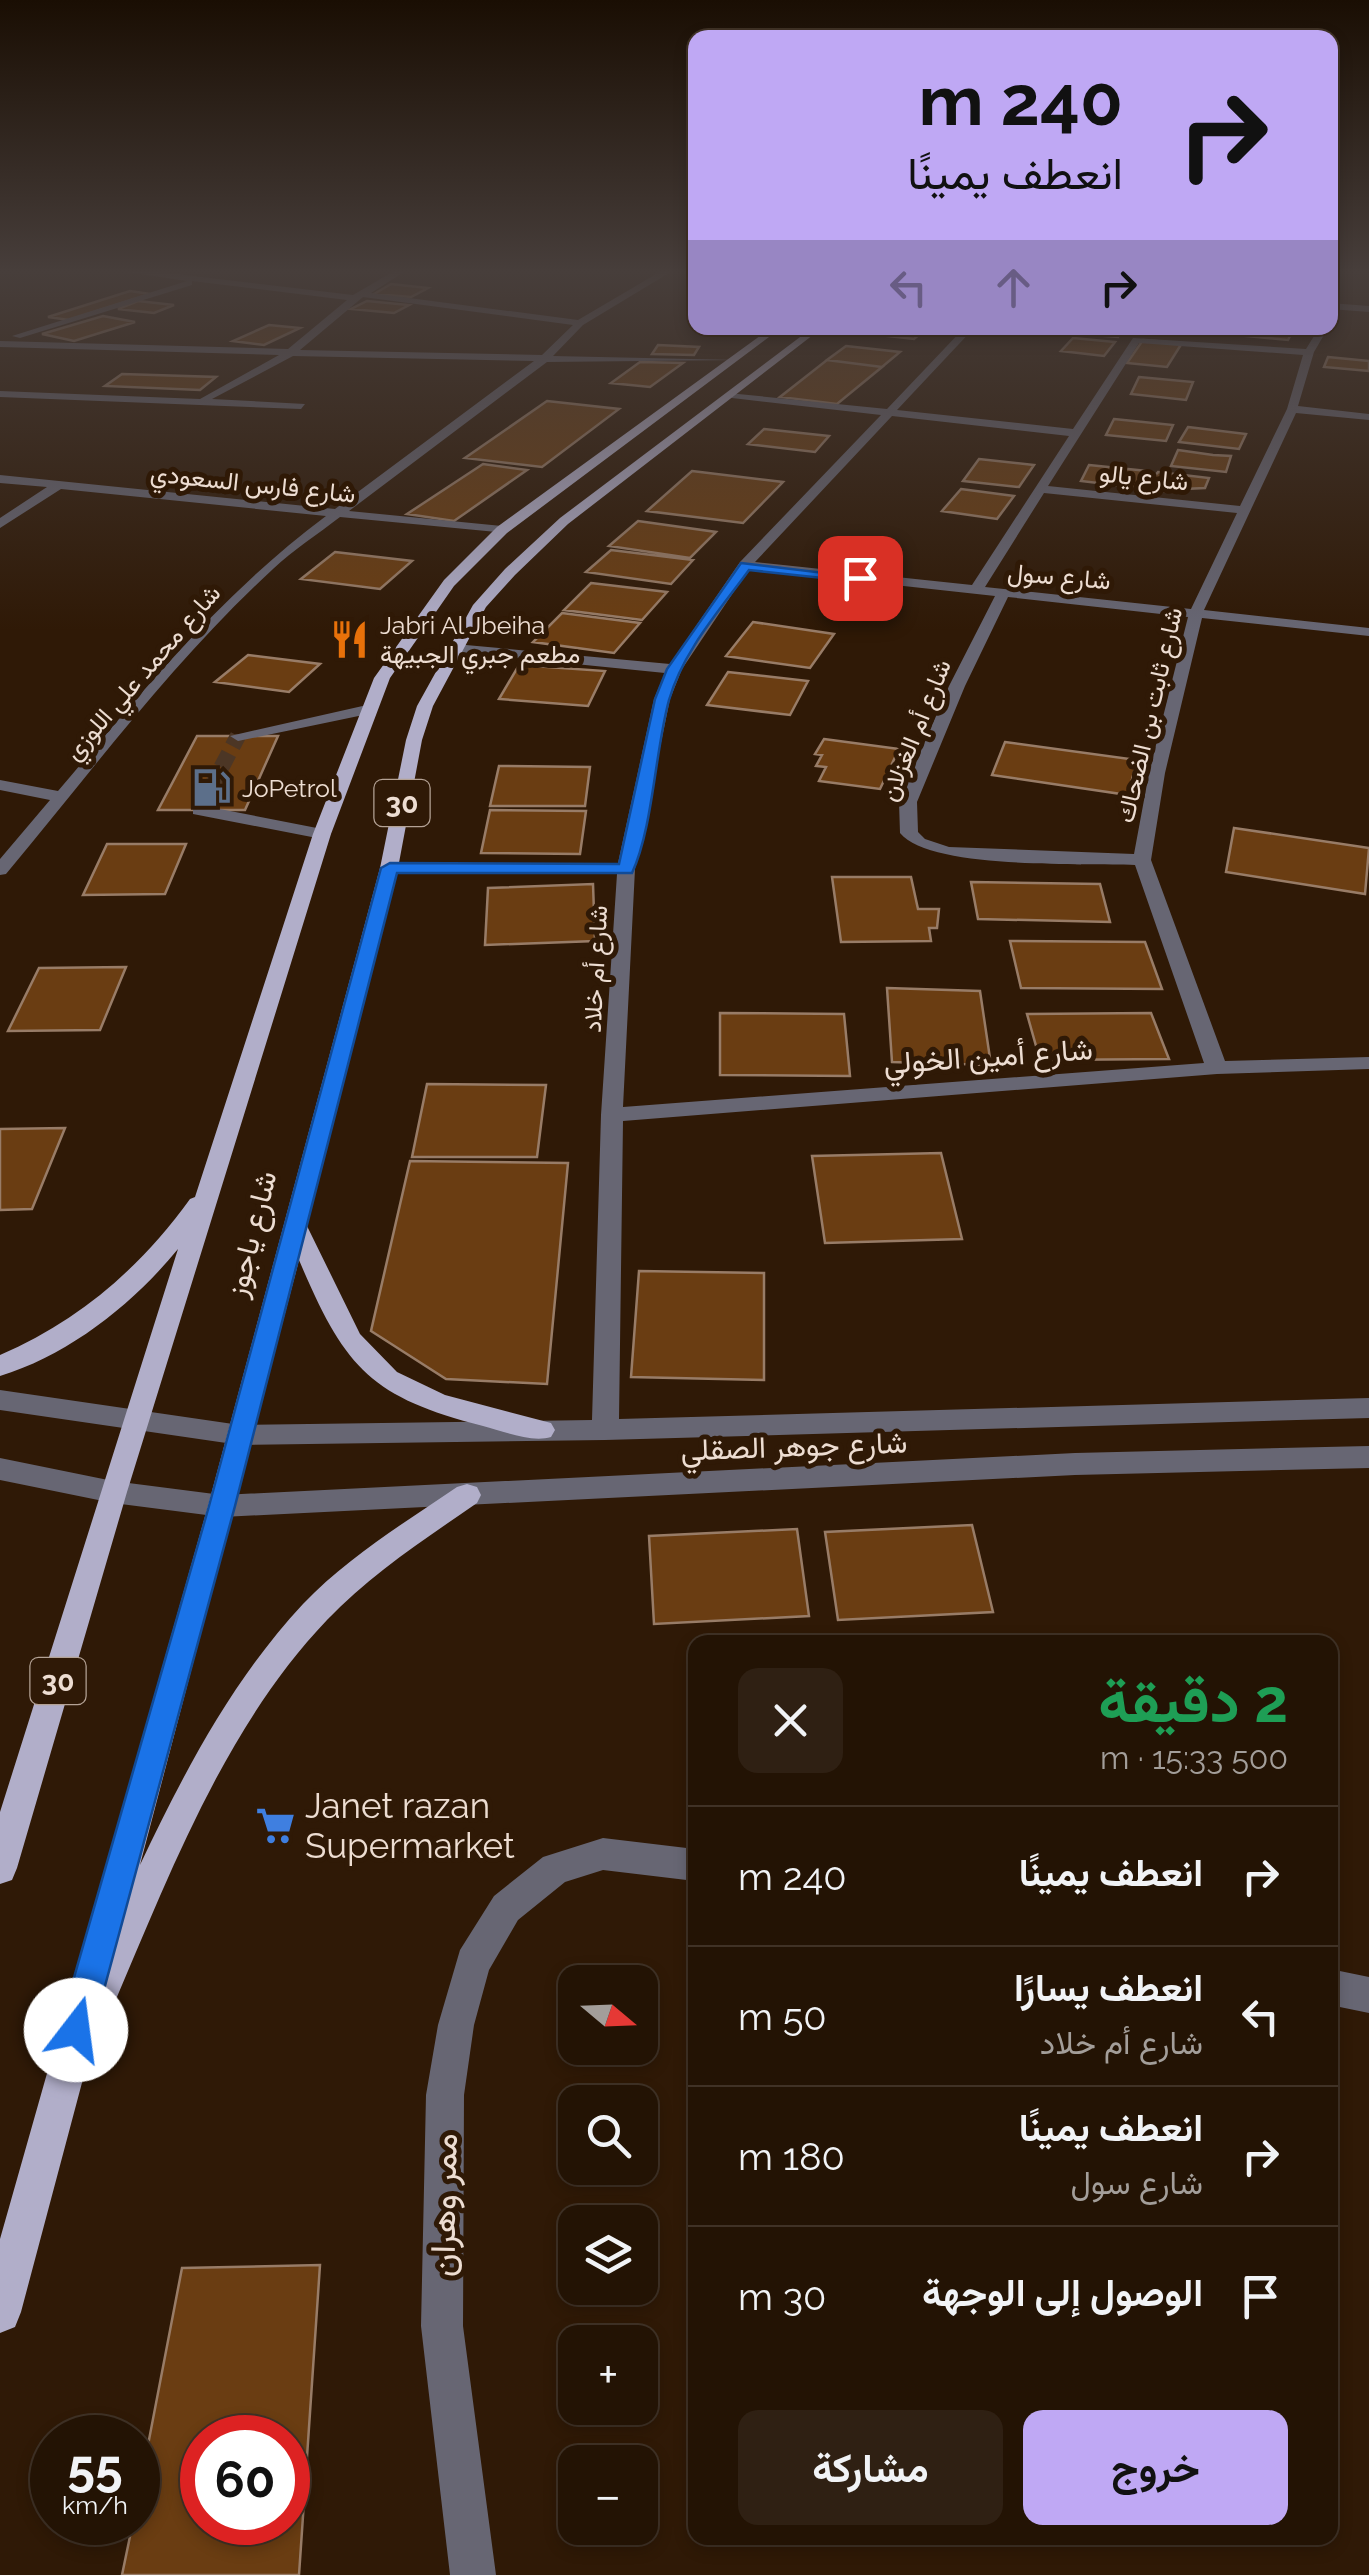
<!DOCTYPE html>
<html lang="ar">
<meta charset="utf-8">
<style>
:root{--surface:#231304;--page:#2f2013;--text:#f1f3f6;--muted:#a39e9a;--line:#403226;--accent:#bfa8f4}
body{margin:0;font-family:Raleway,Vazirmatn,sans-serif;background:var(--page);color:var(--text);direction:rtl;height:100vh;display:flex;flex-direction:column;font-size:38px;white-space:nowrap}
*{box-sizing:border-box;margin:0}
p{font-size:32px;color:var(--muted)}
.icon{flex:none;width:55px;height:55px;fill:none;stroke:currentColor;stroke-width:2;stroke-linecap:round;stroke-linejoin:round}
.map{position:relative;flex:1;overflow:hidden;direction:ltr}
.drawer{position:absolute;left:688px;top:1635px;width:650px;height:910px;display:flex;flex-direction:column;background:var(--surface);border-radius:20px;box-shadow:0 5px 15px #0003,0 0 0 2px var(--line);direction:rtl}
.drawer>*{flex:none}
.banner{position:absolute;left:688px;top:30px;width:650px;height:305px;border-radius:20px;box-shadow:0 5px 15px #0003,0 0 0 2px var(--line);direction:rtl;background:#bfa8f4;color:#111;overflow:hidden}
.needle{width:65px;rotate:109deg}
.tools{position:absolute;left:558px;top:1965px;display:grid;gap:20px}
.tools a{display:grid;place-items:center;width:100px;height:100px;border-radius:20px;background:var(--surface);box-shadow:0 5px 15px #0003,0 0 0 2px var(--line);font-size:50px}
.speed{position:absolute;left:30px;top:2415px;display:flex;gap:20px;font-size:50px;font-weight:700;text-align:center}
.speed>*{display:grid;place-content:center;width:130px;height:130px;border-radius:50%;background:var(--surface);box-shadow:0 5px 15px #0003,0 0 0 2px var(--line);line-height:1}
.speed small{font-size:25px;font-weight:400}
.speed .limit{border:15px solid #d22;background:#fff;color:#111}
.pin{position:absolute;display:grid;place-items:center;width:85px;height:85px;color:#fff;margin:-42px;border-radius:20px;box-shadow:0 5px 15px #0006}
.me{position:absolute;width:110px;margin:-55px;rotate:15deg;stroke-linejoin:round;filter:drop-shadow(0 0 8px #0008)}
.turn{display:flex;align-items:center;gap:35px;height:210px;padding:0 50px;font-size:45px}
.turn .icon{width:130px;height:130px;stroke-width:2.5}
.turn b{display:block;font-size:70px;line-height:85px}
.lanes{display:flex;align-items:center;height:95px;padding:0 50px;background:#0003;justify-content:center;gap:50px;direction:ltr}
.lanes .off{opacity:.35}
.round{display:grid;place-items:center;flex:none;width:105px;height:105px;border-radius:20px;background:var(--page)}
.head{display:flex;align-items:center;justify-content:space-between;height:170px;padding:0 50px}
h1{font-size:60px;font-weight:700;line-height:75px;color:#1e9e55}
.button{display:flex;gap:20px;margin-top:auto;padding:20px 50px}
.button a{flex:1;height:115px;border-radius:20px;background:var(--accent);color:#111;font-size:40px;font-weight:700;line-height:115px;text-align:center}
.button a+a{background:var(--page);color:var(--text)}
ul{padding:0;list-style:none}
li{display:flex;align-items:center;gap:30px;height:140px;padding:0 50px;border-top:2px solid var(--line)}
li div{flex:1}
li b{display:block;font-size:38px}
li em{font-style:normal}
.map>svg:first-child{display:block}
.building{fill:#6a3d12;stroke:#987c67;stroke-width:2.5;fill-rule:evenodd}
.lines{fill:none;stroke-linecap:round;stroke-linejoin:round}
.minor-tunnel{stroke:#4c3625;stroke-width:16;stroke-dasharray:16 8;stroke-linecap:butt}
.minor{fill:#676673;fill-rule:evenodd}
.major{fill:#b1aec9;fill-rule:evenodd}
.route{fill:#1a73e8;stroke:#114b97;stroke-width:2.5}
.labels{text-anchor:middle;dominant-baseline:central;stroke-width:10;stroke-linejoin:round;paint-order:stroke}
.far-street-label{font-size:25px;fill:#edddd2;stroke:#2f1906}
.far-poi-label{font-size:25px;fill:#edddd2;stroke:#2f1906;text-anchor:start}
.shield{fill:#2f1906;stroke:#b4a295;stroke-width:2.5}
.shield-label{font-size:28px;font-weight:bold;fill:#edddd2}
.street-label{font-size:30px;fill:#edddd2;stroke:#2f1906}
.near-poi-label{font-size:35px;fill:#edddd2;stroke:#2f1906;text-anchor:start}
.near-street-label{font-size:35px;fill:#edddd2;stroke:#2f1906}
</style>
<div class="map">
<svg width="1369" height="2575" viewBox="0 0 1369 2575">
<rect width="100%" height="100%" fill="#2f1906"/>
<path class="building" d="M391,284L428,288L411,297L374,294Z
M130,291L150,294L69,320L48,317Z
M138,301L174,305L154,313L118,309Z
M367,301L409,305L394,313L351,309Z
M103,316L135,322L74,341L42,334Z
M269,325L300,328L264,345L233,341Z
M878,328H927L914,339L869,334Z
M1083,328H1124L1118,337L1079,334Z
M1240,328H1294L1288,340L1236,335Z
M1073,338L1115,342L1104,356L1061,351Z
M1143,340L1182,343L1167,367L1127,363Z
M658,345L699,347L694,355L652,354Z
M846,346L900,352L882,367L827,360Z
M1328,357L1369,361V371L1324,367Z
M827,360L882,367L837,404L780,397Z
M640,362L683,363L650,387L611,383Z
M122,374L216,377L200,390L105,386Z
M1139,377L1193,382L1186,400L1131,394Z
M547,401L619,409L542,467L465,458Z
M1114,419L1173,425L1166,441L1106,435Z
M1188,427L1246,434L1239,449L1179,442Z
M764,429L829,436L815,452L748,444Z
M1178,450L1213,455L1231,456L1226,472L1171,466Z
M979,459L1034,465L1019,487L963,481Z
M483,464L527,470L454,521L407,514Z
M1089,465L1148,471L1140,488L1081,481Z
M692,471L783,482L743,523L647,511Z
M1158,472L1209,478L1205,488L1184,489L1182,493L1144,489Z
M961,489L1014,496L997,519L942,511Z
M638,521L716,532L690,558L609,546Z
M611,550L693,560L671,584L586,572Z
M335,552L412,561L380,589L301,579Z
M591,583L667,592L642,620L564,610Z
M562,613L640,623L614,653L533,642Z
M753,622L834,634L810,668L726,656Z
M248,655L320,664L289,692L215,682Z
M519,665L605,671L588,706L499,699Z
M728,672L808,681L790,715L707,705Z
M197,736H278L245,810H158Z
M824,739L899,749L880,789L819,781L826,767L816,766L822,755L815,754Z
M1005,742L1137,760L1128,795L992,775Z
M499,766L590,767L585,806H490Z
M490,810L586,811L580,854L481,853Z
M1234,828L1369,848L1365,894L1226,872Z
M107,844H186L165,894L83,895Z
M832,877H911L918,909H939L937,928H929L931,941L841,942Z
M971,882L1100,884L1110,922L978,919Z
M593,884L595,941L485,945L488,888Z
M1010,941L1145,942L1162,989L1021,988Z
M126,967L100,1030L8,1031L39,968Z
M887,988L980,991L991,1065L892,1062Z
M720,1013L844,1014L850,1076L720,1075Z
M1151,1013L1169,1059L1040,1060L1027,1014Z
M427,1084L546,1085L537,1157H412Z
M65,1128L32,1209L0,1210V1129Z
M941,1153L962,1239L825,1243L812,1156Z
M410,1161L568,1163L547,1384L446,1379L371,1331Z
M639,1271L764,1273V1380L631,1377Z
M972,1525L993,1612L838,1620L825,1532Z
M797,1529L809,1616L654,1624L649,1536Z
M320,2265L299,2575H122L133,2522H138V2497L182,2268ZM202,2438H288V2522H202Z"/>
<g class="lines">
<path class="minor-tunnel" d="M199,810L238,736"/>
<path class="minor" d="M114,270H143L353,295L396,270H407L371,293L578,320L663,270H674L583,325L553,356L738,360L547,362L349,511L502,526L508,530L507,533L340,517C318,534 293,550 273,569C173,661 92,771 6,874L0,875V859L50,800L0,790V780L58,791C144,690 219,596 326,516L61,489L0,528V518L47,487L0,483V475L335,509L534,361L293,356L212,399L305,404L301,409L0,397V391L200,399L279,355L0,347V341L288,349L347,300L192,281V285L20,338L12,336L187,281ZM363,297L573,325L542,355L300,350Z
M1330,303L1369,306V312L1330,309Z
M964,328H974L897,410L1073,429L1133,338L1306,349L1319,328H1328L1314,352L1298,406L1369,414V420L1296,413L1204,610L1369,628V636L1202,618L1165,773L1151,860L1225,1061L1369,1057V1069L1217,1074L623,1121L619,1419L1369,1398V1418L605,1440L240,1445L0,1410V1390L240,1425L592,1420L601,1115L617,874L389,873L380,868L389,863H618L654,699L665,673L455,652L448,648L455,644L670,664L740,562L881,415L732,398L728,393L887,409ZM1139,343L1303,355L1287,409L1240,506L1048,486ZM892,416L1069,436L972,585L755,562ZM1044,493L1237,513L1191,609L985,587ZM749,569L995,596L949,686L899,802L900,833C930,870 1084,863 1135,865L1204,1063L623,1107L635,869L670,699L682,669ZM1008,597L1188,617L1149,773L1134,854L949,847L925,839L918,832L917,802L965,686Z
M367,705L375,710L373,713L238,741L230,736Z
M199,805L322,829L331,834L322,839L193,814V806Z
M1369,1446V1468L1075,1475L222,1517L113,1503L0,1480V1458L113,1481L222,1495L1075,1453Z
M603,1838L695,1849V1881L603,1870L565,1882L518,1920L489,1970L474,2025L464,2095L463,2326L496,2575H450L421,2326L426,2095L438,2025L460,1950L494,1896L543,1857Z
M1330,1969L1369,1977V2013L1330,2005Z"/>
<path class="major" d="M771,328H781L507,533L454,586L390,678L331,834L127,1492L17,1868L12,1880L0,1884V1812L178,1249C133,1304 69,1355 0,1376V1355C79,1321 140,1268 190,1199L195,1197L313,834L374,678L444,580L497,527Z
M812,328H822L568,524L515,575L486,607L433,706L422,740L398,868L307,1226L360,1334L397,1372L445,1395L551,1423L555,1430L551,1437C531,1443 503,1431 483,1426C369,1397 344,1366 299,1260L140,1865C184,1772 233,1679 303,1604C348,1557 404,1523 457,1487L467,1484L477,1487L481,1495L477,1503C425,1539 371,1574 327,1620C224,1728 169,1876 111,2011L100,2015L21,2312L15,2327L0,2333V2239L208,1506L380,868L406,740L417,706L473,605L505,569L560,518Z"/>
</g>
<linearGradient id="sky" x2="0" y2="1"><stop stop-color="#1a0e03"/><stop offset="0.43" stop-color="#473e3b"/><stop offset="1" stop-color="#473e3b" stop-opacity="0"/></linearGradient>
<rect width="1369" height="631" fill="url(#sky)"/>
<path class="route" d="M741,563L866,578L860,582L749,570C720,610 683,651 669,700C655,751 653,828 632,873H397L235,1506L93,2030L88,2042L76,2047L64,2042L59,2030L209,1506L381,868L390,863L619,864L655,699L667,669Z"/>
<defs>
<symbol id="restaurant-bare" viewBox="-9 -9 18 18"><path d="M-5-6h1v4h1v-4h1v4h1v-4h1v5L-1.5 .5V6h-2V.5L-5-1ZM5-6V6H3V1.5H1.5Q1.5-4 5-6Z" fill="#e8710a" stroke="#2f1906" stroke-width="2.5" paint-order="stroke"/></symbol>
<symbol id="fuel-bare" viewBox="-9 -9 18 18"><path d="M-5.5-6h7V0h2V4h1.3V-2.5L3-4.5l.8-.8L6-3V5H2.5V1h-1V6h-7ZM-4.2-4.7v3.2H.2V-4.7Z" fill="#5c6f8a" stroke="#2f1906" stroke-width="2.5" paint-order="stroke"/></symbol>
<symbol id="supermarket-bare" viewBox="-9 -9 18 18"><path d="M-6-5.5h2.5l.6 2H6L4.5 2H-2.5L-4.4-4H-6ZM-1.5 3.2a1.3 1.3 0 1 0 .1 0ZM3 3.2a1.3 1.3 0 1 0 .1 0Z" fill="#3f7fe0" stroke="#2f1906" stroke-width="2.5" paint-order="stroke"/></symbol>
</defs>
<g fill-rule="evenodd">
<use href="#restaurant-bare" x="322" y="612" width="55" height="55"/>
<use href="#fuel-bare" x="184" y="760" width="55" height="55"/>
<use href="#supermarket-bare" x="248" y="1798" width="55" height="55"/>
</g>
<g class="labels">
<g class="far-street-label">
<text transform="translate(1144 477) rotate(6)">شارع يالو</text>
<text transform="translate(253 483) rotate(6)">شارع فارس السعودي</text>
<text transform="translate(1059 576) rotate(5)">شارع سول</text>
<text transform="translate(142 672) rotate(-49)">شارع محمد علي اللوزي</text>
<text transform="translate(1149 715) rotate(-77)">شارع ثابت بن الضحاك</text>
<text transform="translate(915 730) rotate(-68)">شارع أم الغزلان</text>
<text transform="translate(595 969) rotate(-87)">شارع أم خلاد</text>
</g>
<g class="far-poi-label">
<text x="380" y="625">Jabri Al Jbeiha<tspan x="380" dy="29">مطعم جبري الجبيهة</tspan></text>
<text x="242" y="788">JoPetrol</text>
</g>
<g class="shield">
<rect x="374.5" y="780" width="55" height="46" rx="8"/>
<rect x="30.5" y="1658" width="55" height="46" rx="8"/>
</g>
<g class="shield-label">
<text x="402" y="803">30</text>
<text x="58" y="1681">30</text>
</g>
<g class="street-label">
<text transform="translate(988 1056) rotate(-4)">شارع أمين الخولي</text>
<text transform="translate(251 1234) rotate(-76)">شارع ياجوز</text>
<text transform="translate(794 1446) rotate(-2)">شارع جوهر الصقلي</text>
</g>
<g class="near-poi-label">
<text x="305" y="1805">Janet razan<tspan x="305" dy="40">Supermarket</tspan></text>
</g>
<g class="near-street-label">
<text transform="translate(443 2205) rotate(-89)">ممر وهران</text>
</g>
</g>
</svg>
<div class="tools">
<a><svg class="needle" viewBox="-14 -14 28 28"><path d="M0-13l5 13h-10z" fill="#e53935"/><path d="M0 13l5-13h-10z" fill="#a39e9a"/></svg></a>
<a><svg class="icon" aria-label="search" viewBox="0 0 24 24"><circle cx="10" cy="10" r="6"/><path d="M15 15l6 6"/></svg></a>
<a><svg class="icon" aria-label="layers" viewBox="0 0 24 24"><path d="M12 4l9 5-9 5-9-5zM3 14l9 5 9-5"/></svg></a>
<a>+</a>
<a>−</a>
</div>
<div class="speed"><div>55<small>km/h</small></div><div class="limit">60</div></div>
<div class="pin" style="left:860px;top:578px;background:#d93025"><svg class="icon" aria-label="arrive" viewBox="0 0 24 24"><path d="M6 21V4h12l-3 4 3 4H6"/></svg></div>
<svg class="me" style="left:76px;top:2030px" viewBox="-20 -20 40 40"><circle r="19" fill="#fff"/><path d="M0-13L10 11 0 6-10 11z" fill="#1a73e8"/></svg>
<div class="banner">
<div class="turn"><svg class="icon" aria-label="right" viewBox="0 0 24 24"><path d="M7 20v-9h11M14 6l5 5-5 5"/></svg><div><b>240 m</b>انعطف يمينًا</div></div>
<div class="lanes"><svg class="icon off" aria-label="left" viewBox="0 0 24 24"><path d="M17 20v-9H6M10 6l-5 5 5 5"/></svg><svg class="icon off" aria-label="ahead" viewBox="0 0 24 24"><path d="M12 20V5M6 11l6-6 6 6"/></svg><svg class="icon" aria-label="right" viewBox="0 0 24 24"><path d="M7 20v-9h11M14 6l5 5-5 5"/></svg></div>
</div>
<section class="drawer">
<div class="head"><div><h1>2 دقيقة</h1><p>500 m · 15:33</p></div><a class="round"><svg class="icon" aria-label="close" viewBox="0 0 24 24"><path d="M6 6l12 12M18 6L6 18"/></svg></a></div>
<ul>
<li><svg class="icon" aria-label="right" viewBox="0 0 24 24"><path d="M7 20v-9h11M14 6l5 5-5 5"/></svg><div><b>انعطف يمينًا</b></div><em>240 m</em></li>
<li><svg class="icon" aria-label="left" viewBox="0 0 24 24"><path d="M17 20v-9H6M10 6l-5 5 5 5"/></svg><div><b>انعطف يسارًا</b><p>شارع أم خلاد</p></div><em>50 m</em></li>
<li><svg class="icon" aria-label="right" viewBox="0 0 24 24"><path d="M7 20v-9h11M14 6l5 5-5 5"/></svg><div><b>انعطف يمينًا</b><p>شارع سول</p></div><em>180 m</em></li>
<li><svg class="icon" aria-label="arrive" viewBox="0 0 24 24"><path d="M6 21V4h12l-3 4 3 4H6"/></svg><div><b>الوصول إلى الوجهة</b></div><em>30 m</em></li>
</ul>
<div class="button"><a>خروج</a><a>مشاركة</a></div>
</section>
</div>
